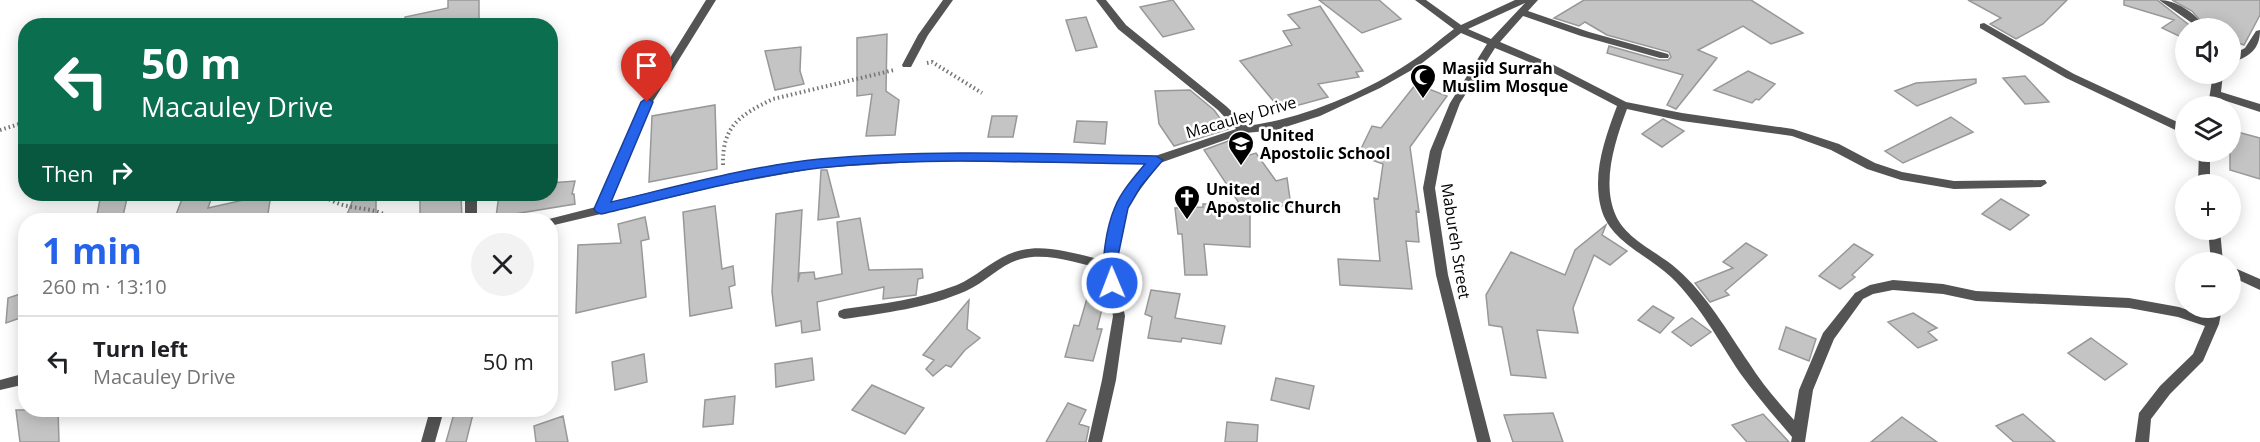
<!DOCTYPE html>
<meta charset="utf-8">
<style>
:root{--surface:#fff;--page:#f2f2f2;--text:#202124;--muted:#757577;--line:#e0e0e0;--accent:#2563eb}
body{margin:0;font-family:"Open Sans",sans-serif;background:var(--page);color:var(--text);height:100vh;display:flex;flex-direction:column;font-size:22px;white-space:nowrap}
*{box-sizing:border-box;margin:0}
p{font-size:20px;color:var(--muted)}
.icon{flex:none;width:33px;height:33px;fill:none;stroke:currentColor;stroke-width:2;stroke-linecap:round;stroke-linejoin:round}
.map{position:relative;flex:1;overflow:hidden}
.panel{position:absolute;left:18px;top:213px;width:540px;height:204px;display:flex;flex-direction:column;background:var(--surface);border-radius:24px;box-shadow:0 3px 15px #0003}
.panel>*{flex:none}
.guide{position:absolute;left:18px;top:18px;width:540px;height:183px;border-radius:24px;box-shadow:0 3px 15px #0003;background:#0b6e4f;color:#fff;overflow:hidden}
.tools{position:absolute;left:2175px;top:18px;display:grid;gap:12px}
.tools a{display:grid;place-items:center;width:66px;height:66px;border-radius:50%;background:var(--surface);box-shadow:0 3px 15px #0003;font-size:30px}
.pin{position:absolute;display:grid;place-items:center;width:51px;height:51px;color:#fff;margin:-62px -26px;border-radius:50% 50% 50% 0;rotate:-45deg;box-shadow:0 0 6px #0007}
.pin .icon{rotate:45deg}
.me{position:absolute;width:66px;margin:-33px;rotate:359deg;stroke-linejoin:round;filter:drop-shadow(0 0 4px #0008)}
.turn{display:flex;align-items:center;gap:21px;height:126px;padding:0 24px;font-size:27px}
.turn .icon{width:78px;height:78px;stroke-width:2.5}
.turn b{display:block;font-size:42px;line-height:51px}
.then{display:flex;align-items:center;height:57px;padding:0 24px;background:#0003;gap:12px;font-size:22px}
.round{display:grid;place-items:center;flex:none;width:63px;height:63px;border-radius:32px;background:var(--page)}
.overview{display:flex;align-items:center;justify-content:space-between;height:102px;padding:0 24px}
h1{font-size:36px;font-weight:700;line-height:45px;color:var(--accent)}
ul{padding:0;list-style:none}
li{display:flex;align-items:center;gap:18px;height:90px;padding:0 24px;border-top:2px solid var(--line)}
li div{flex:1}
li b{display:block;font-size:22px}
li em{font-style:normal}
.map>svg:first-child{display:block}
.building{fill:#c4c4c4;stroke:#989898;stroke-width:1.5}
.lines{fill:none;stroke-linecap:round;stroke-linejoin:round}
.path{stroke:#767676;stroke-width:4;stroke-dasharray:1.5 3;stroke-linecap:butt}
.minor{fill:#545454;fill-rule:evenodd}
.route{fill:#2563eb;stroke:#184099;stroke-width:1.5}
.labels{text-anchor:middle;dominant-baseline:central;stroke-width:5;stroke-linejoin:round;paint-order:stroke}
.poi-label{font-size:16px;font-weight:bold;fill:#000;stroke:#fff;text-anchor:start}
.street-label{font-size:16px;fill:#000;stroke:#fff}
</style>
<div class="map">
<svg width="2260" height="442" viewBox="0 0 2260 442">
<rect width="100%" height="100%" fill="#fff"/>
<path class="building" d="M448,0H479V26H406L405,17L448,8Z
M1173,0L1194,29L1163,37L1140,7Z
M1319,0H1379L1401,19L1362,33Z
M1584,0H1751L1803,33L1771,44L1743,26L1698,50L1717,58L1676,109L1667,105L1683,75L1607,53L1609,46L1659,60H1668L1671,57L1669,52L1607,35L1585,22L1579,26L1554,18Z
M1968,0H2067L2043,24L2016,39L1990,24L2001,18Z
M2124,0H2157L2193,28H2186V36L2183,38L2162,28L2174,20L2124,5Z
M2172,0H2260V15L2244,45L2230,40V28H2207L2192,11Z
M1320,6L1363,71L1356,72L1359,77L1318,84L1328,97L1281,110L1240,61L1292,45L1283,31L1300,28L1288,15Z
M1086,17L1097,47L1076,51L1066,20Z
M887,34L886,91L899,100L895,135L866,136L872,94L857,96V38Z
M801,47L800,71L804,84L775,90L765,51Z
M1748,71L1775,84L1759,100L1756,99L1752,103L1714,90Z
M2025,76L2049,102L2025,104L2003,78Z
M1976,79V83L1917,106L1895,91L1916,83Z
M1416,84L1447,96L1410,147L1419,212L1416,211L1419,242L1406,241L1412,289L1340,285L1338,259L1380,261L1374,198L1378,199L1383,164L1358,155L1372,126L1381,128Z
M1190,90L1214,110L1228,129L1174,146L1159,124L1155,91Z
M715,105L717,169L649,182L652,116Z
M992,116H1017L1013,137H988Z
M1951,117L1973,132L1903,163L1885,151Z
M1663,119L1684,131L1662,147L1642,134Z
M1077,121L1107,122L1105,144L1074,142Z
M2230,130L2260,138V179L2230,170Z
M1234,139L1246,156L1256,153L1276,181L1287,178L1291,206H1250V247L1204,244L1207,275H1185L1182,234H1178L1175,208L1203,207V204L1239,203L1204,150Z
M821,170H827L839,217L818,220Z
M575,181L572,194H574L575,204L496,217L499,194H550V183Z
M101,194H128L122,220H96Z
M213,194L208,208L271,194L267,220H174L182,199Z
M355,194H376V220H345Z
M420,194H461L462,220H420Z
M2001,199L2029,215L2010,230L1982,214Z
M715,206L722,269L733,266L735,285L729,287L732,308L690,316L683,212Z
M802,210L798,282L800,273L814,272L815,279L842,274L837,222L860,218L869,270L922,269L923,278L918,279L916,295L883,299L884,287L817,302L820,330L802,333L801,321L776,326L772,292L776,214Z
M645,217L649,239L641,241L646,297L576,313L578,245L621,243L618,224Z
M1606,225L1602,235L1627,251L1610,265L1594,255L1573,308L1578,333L1537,330L1546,378L1511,375L1502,327L1489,325L1486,295L1511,252L1565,275L1575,250Z
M1746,243L1767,255L1725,291L1729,295L1710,302L1695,283L1733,268L1723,262Z
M1854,244L1873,255L1852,275L1855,277L1840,289L1819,276Z
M1151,290L1180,294L1175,318L1225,326L1221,344L1182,338L1181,342L1148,338L1152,317L1145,314Z
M26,292V316L6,323L8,298Z
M1088,295L1105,297L1097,329H1102L1093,361L1065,357L1074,325L1079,326Z
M969,300L967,329L980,338L965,350L951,367L946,365L933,376L926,369L934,360L923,355Z
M1653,306L1674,318L1660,333L1638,320Z
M1913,313L1937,328L1928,332L1937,340L1918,348L1888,322Z
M1692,318L1711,332L1691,346L1672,332Z
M1786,327L1816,339L1809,361L1779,349Z
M2091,338L2127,364L2105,380L2068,353Z
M644,354L647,382L615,390L612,362Z
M812,358L814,380L776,387L775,364Z
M1276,378L1314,386L1309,409L1271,400Z
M872,385L924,408L905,434L852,410Z
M735,396L733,424L703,427L705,400Z
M1068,403L1086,410L1079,424L1089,427L1086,442H1046Z
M16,410H58L59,442H20Z
M455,410H474L466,442H446Z
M1553,413L1563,442H1513L1504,415Z
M1763,414L1789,442H1747L1732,425Z
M2023,414L2055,442H2014L1996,426Z
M563,416L568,442H536L534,426Z
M1902,417L1937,442H1871Z
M1227,422L1258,425L1257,442H1225Z"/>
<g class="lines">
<path class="path" d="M927,63L932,62L982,93
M0,130L26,122
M723,165C722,126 740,115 773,99L894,70
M322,194C345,214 375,203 392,220"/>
<path class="minor" d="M706,0H716L652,103L609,204L723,177L818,160L932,153L1155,156L1236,129L1218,110L1118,29L1096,0H1106L1126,25L1226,106L1247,126C1301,119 1364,93 1409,63C1425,53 1439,40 1454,29L1415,0H1426L1461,25L1515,0H1538L1528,11L1589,32L1668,54L1669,56L1668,58H1660L1581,36L1523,16L1500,42L1554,65L1626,102L1682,113L1793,129L1839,144L1875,163L1902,172L1954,181L2045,180L2047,183L2041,187L1954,189L1901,180L1867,169L1831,150L1792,136L1682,121L1627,109C1615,141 1601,183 1616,216C1627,240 1658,252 1677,269C1707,295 1727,331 1749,363C1762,384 1778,402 1794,420L1799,390L1823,333L1855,293L1870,285L1893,280L1943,284L1976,291L2129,298L2179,307L2208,317L2210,308H2222L2219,324L2203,361L2170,394L2151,419L2149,442H2135L2139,413L2160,386L2193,354L2205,326L2178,317L2129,308L1976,301L1943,294L1893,290L1873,294L1863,299L1834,339L1813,390L1805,442H1791L1792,437C1774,416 1756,395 1740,373C1718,340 1700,305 1671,277C1648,255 1610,242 1601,208C1592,174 1605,138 1617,106L1546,69L1495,48L1460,103L1442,151L1435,188L1448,275L1491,442H1477L1436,275L1423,188L1430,151L1450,103L1487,44L1461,33L1417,67L1380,88L1320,116L1276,130L1245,133L1160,163L1127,207L1115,266L1125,316L1116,380L1102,442H1088L1102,380L1113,316L1103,269C1078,264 1048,252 1021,259C1001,264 985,283 966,291C927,308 885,313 844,319L839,317L838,314L839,311L844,309C882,304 921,299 957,285C980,275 997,255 1022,250C1049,244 1078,255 1104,260L1115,207L1147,164L932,161L818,168L723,185L550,226V220H545L596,207L642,103ZM1525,3L1491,39L1468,29Z
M943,0H953L928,35L911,67H903L902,65L918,35Z
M2159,0C2176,0 2196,13 2205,28H2195L2192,23Z
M1984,23L2074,74L2186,126V135L2066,78L1980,28V24Z
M2260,30C2260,50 2249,57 2230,63V56L2245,48L2256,31Z
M2213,74H2223L2221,92L2260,104V112L2220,99L2218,106H2208Z
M2199,152H2210V184H2198Z
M465,194H477V220H465Z
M2208,230H2220L2223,262H2211Z
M2230,266L2260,279V290L2230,276Z
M26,373V384L0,390V380Z
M430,410H444L435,442H421Z"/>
</g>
<path class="route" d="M647,98L653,102L611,202C679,186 750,166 820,159C932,149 1044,154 1156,156L1163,160L1141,186L1128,208L1116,266L1119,283L1112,288L1105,283C1101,262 1106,228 1115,207C1121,192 1134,177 1145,164C1037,163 927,156 819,168C745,177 673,197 601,214L596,212L594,209L641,102Z"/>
<defs>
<symbol id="mosque-pin" viewBox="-11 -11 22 30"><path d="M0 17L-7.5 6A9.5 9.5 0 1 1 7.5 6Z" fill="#000" stroke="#fff"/><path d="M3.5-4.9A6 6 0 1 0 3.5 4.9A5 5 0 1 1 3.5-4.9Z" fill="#fff"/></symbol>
<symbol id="school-pin" viewBox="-11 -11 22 30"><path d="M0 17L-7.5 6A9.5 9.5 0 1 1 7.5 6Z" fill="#000" stroke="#fff"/><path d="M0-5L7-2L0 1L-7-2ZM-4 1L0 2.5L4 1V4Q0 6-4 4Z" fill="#fff"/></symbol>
<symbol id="church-pin" viewBox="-11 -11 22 30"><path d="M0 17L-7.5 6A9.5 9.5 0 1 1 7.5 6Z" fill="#000" stroke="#fff"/><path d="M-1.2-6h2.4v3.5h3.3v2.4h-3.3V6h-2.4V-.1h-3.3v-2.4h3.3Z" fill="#fff"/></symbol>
</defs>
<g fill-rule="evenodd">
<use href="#mosque-pin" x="1408" y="62" width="30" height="40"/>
<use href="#school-pin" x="1226" y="129" width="30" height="40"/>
<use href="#church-pin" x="1172" y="183" width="30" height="40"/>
</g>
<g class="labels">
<g class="poi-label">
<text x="1442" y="68">Masjid Surrah<tspan x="1442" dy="18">Muslim Mosque</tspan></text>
<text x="1260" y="135">United<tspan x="1260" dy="18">Apostolic School</tspan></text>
<text x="1206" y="189">United<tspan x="1206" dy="18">Apostolic Church</tspan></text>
</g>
<g class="street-label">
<text transform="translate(1241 117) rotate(-16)">Macauley Drive</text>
<text transform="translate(1456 241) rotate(81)">Mabureh Street</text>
</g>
</g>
</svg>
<div class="tools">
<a><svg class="icon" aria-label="sound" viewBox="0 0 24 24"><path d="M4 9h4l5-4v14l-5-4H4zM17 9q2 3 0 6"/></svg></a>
<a><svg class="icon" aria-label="layers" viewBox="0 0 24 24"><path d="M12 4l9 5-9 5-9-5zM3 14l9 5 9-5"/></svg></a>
<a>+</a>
<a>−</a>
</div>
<div class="pin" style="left:647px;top:102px;background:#d93025"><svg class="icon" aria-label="arrive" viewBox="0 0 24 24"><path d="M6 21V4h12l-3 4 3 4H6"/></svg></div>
<svg class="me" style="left:1112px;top:283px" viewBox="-20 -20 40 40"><circle r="17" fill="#2563eb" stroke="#fff" stroke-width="3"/><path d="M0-11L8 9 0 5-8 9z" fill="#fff"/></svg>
<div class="guide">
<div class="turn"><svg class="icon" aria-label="left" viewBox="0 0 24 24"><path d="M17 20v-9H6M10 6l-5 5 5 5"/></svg><div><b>50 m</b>Macauley Drive</div></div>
<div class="then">Then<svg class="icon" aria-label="right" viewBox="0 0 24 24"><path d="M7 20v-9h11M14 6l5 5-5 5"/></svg></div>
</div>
<section class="panel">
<div class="overview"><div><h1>1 min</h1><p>260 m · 13:10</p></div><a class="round"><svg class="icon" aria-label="close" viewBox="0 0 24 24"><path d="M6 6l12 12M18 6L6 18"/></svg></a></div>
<ul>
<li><svg class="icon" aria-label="left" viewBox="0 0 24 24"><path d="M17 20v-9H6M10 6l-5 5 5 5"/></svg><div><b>Turn left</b><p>Macauley Drive</p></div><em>50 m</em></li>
</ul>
</section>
</div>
